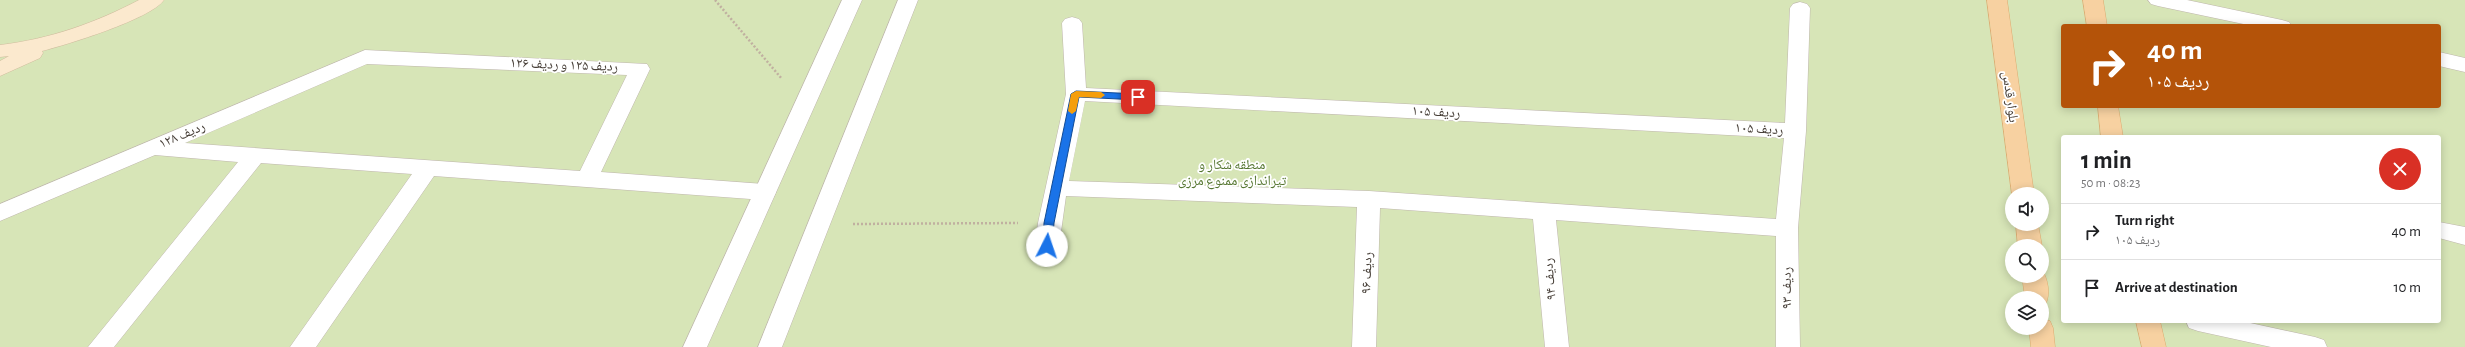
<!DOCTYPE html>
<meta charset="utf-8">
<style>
:root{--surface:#fff;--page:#f2f2f2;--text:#202124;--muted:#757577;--line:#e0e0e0}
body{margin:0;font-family:"Alegreya Sans","Noto Naskh Arabic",sans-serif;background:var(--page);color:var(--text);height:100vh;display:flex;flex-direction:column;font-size:15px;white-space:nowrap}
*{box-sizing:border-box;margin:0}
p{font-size:13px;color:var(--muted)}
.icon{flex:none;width:22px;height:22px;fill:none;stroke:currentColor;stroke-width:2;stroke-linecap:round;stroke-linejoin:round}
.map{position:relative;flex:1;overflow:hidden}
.drawer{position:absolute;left:2061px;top:135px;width:380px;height:188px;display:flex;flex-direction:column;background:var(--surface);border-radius:4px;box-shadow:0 2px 10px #0003}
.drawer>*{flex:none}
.banner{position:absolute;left:2061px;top:24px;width:380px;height:84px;border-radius:4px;box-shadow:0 2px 10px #0003;background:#b45309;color:#fff;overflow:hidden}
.controls{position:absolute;left:2005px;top:187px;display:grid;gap:8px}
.controls a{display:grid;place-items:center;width:44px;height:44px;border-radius:50%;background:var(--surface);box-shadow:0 2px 10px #0003;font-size:20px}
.pin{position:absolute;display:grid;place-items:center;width:34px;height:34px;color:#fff;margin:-17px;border-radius:8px;box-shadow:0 2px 6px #0006}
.me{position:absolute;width:44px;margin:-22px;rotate:4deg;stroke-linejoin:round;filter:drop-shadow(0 0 3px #0008)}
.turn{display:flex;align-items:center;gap:14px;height:84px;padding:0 20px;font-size:18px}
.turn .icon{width:52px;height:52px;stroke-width:2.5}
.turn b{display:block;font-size:28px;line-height:34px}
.round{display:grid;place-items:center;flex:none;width:42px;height:42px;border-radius:21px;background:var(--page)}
.summary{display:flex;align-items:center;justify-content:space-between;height:68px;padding:0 20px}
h1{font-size:24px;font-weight:600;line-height:30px}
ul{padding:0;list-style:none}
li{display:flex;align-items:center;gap:12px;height:56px;padding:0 20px;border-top:1px solid var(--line)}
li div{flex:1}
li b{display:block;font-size:15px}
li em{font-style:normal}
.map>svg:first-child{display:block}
.green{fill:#d7e5b7;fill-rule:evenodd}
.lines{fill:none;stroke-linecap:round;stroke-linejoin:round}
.minor-casing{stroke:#bfb6ae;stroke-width:1}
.tertiary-casing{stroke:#bfb6ae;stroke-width:1}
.secondary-casing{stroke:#d0bb9e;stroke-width:1}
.primary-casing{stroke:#dcab71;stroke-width:1}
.path{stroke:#c0b0a0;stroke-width:2.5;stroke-dasharray:2 2;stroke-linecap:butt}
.minor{fill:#fff;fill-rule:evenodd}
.tertiary{fill:#fff;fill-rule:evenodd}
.secondary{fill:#fbe9ce;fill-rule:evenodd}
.primary{fill:#f7d1a1;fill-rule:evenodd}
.route{fill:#1a73e8;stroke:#114b97}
.slow{fill:#f59e0b}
.labels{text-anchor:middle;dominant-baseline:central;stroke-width:3.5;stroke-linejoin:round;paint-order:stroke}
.street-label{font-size:14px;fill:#484039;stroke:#fff}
.park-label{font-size:14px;fill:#557630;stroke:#fff}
</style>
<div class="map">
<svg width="2465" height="347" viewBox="0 0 2465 347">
<rect width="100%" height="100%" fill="#f4f0eb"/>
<path class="green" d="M0,0H2465V347H0ZM2063,26H2439V106H2063ZM2063,137H2439V321H2063ZM2012,194H2042V224H2012ZM2012,246H2042V276H2012ZM2012,298H2042V328H2012Z"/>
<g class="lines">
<defs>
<path id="minor" d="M2148,0H2187L2282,20L2289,22L2292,26H2253L2158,6L2151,4Z
M1800,2L1807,4L1810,8L1806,131L1798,228L1800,347H1776V236L1556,220L1569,347H1545L1533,219L1380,208L1376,347H1352L1357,207L1066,196L1059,246L1055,252L1047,255L1039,252L1035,246L1038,223L1066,94L1062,23L1065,19L1072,17L1079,19L1082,23L1086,88L1785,123L1790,8L1793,4ZM1085,101L1784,138L1776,219L1369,191L1069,181Z
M365,50L647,64L650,69L601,172L765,184L773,186L776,192L773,198L765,200L434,176L316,347H290L412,174L261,163L114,347H88L238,162L155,155L0,221V204ZM367,64L627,75L580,171L185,143Z
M2439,52L2465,58V72L2439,66Z
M2439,222L2465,227V245L2439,238Z
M2186,321H2241L2315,337L2324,340L2327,347H2271L2198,331L2189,328Z"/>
<path id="tertiary" d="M842,0H862L707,347H683Z
M898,0H918L782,347H758Z"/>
<path id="secondary" d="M139,0H164C151,19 66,45 42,51L43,53L40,58L0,76V61L9,56L0,57V45C50,39 95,23 139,0Z"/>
<path id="primary" d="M1987,0H2007L2034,194H2012Z
M2083,0H2103L2107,26H2087Z
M2098,106H2118L2123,137H2101Z
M2016,224H2038L2042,246H2018Z
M2042,270C2048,279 2051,295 2045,305L2042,306V298H2025L2022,276H2042Z
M2042,319L2050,321L2053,328L2055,347H2031L2029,328H2042Z
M2136,321H2160L2166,347H2142Z"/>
</defs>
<use href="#minor" class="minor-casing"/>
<use href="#tertiary" class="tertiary-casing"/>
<use href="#secondary" class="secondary-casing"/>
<use href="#primary" class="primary-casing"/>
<path class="path" d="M715,0L782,79
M853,224L1018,223"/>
<use href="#minor" class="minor"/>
<use href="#tertiary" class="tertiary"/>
<use href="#secondary" class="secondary"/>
<use href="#primary" class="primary"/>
</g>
<path class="route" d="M1076,91L1138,94L1142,97L1138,100L1079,97L1054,223L1052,246L1047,250L1043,246L1044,223L1071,94Z"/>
<path class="slow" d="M1076,91L1101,92L1105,95L1101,98L1079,97L1076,111L1072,114L1068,111L1071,94Z"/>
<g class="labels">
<g class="street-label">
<text transform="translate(564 65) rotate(2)">ردیف ۱۲۵ و ردیف ۱۲۶</text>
<text transform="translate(2010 97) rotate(82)">بلوار قدس</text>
<text transform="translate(1436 112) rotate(3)">ردیف ۱۰۵</text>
<text transform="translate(1759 129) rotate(3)">ردیف ۱۰۵</text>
<text transform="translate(182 135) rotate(-23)">ردیف ۱۲۸</text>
<text transform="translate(1367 273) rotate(-88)">ردیف ۹۶</text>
<text transform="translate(1550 279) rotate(-95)">ردیف ۹۴</text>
<text transform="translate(1787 288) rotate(-91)">ردیف ۹۳</text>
</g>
<g class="park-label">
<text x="1232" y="165">منطقه شکار و<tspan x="1232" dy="16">تیراندازی ممنوع مرزی</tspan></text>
</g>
</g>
</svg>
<div class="controls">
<a><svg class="icon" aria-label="sound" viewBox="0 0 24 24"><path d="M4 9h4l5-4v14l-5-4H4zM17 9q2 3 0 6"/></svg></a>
<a><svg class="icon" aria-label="search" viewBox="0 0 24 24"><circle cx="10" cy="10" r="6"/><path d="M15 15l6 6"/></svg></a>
<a><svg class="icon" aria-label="layers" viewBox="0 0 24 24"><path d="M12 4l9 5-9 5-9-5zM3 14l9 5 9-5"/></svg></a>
</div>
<div class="pin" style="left:1138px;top:97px;background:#d93025"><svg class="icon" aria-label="arrive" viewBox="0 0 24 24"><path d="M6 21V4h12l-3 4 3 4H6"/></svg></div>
<svg class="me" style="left:1047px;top:246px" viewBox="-20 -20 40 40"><circle r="19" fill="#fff"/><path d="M0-13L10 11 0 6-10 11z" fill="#1a73e8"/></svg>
<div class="banner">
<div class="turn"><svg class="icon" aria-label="right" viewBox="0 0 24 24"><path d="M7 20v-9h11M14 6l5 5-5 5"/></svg><div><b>40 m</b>ردیف ۱۰۵</div></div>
</div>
<section class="drawer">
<div class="summary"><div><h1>1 min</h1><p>50 m · 08:23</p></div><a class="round" style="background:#d93025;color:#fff"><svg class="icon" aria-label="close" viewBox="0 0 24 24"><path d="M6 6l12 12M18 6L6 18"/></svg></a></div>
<ul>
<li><svg class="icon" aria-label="right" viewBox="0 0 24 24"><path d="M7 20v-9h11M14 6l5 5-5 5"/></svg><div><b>Turn right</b><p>ردیف ۱۰۵</p></div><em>40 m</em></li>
<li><svg class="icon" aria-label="arrive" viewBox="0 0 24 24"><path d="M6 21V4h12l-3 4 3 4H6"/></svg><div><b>Arrive at destination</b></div><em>10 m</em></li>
</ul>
</section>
</div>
